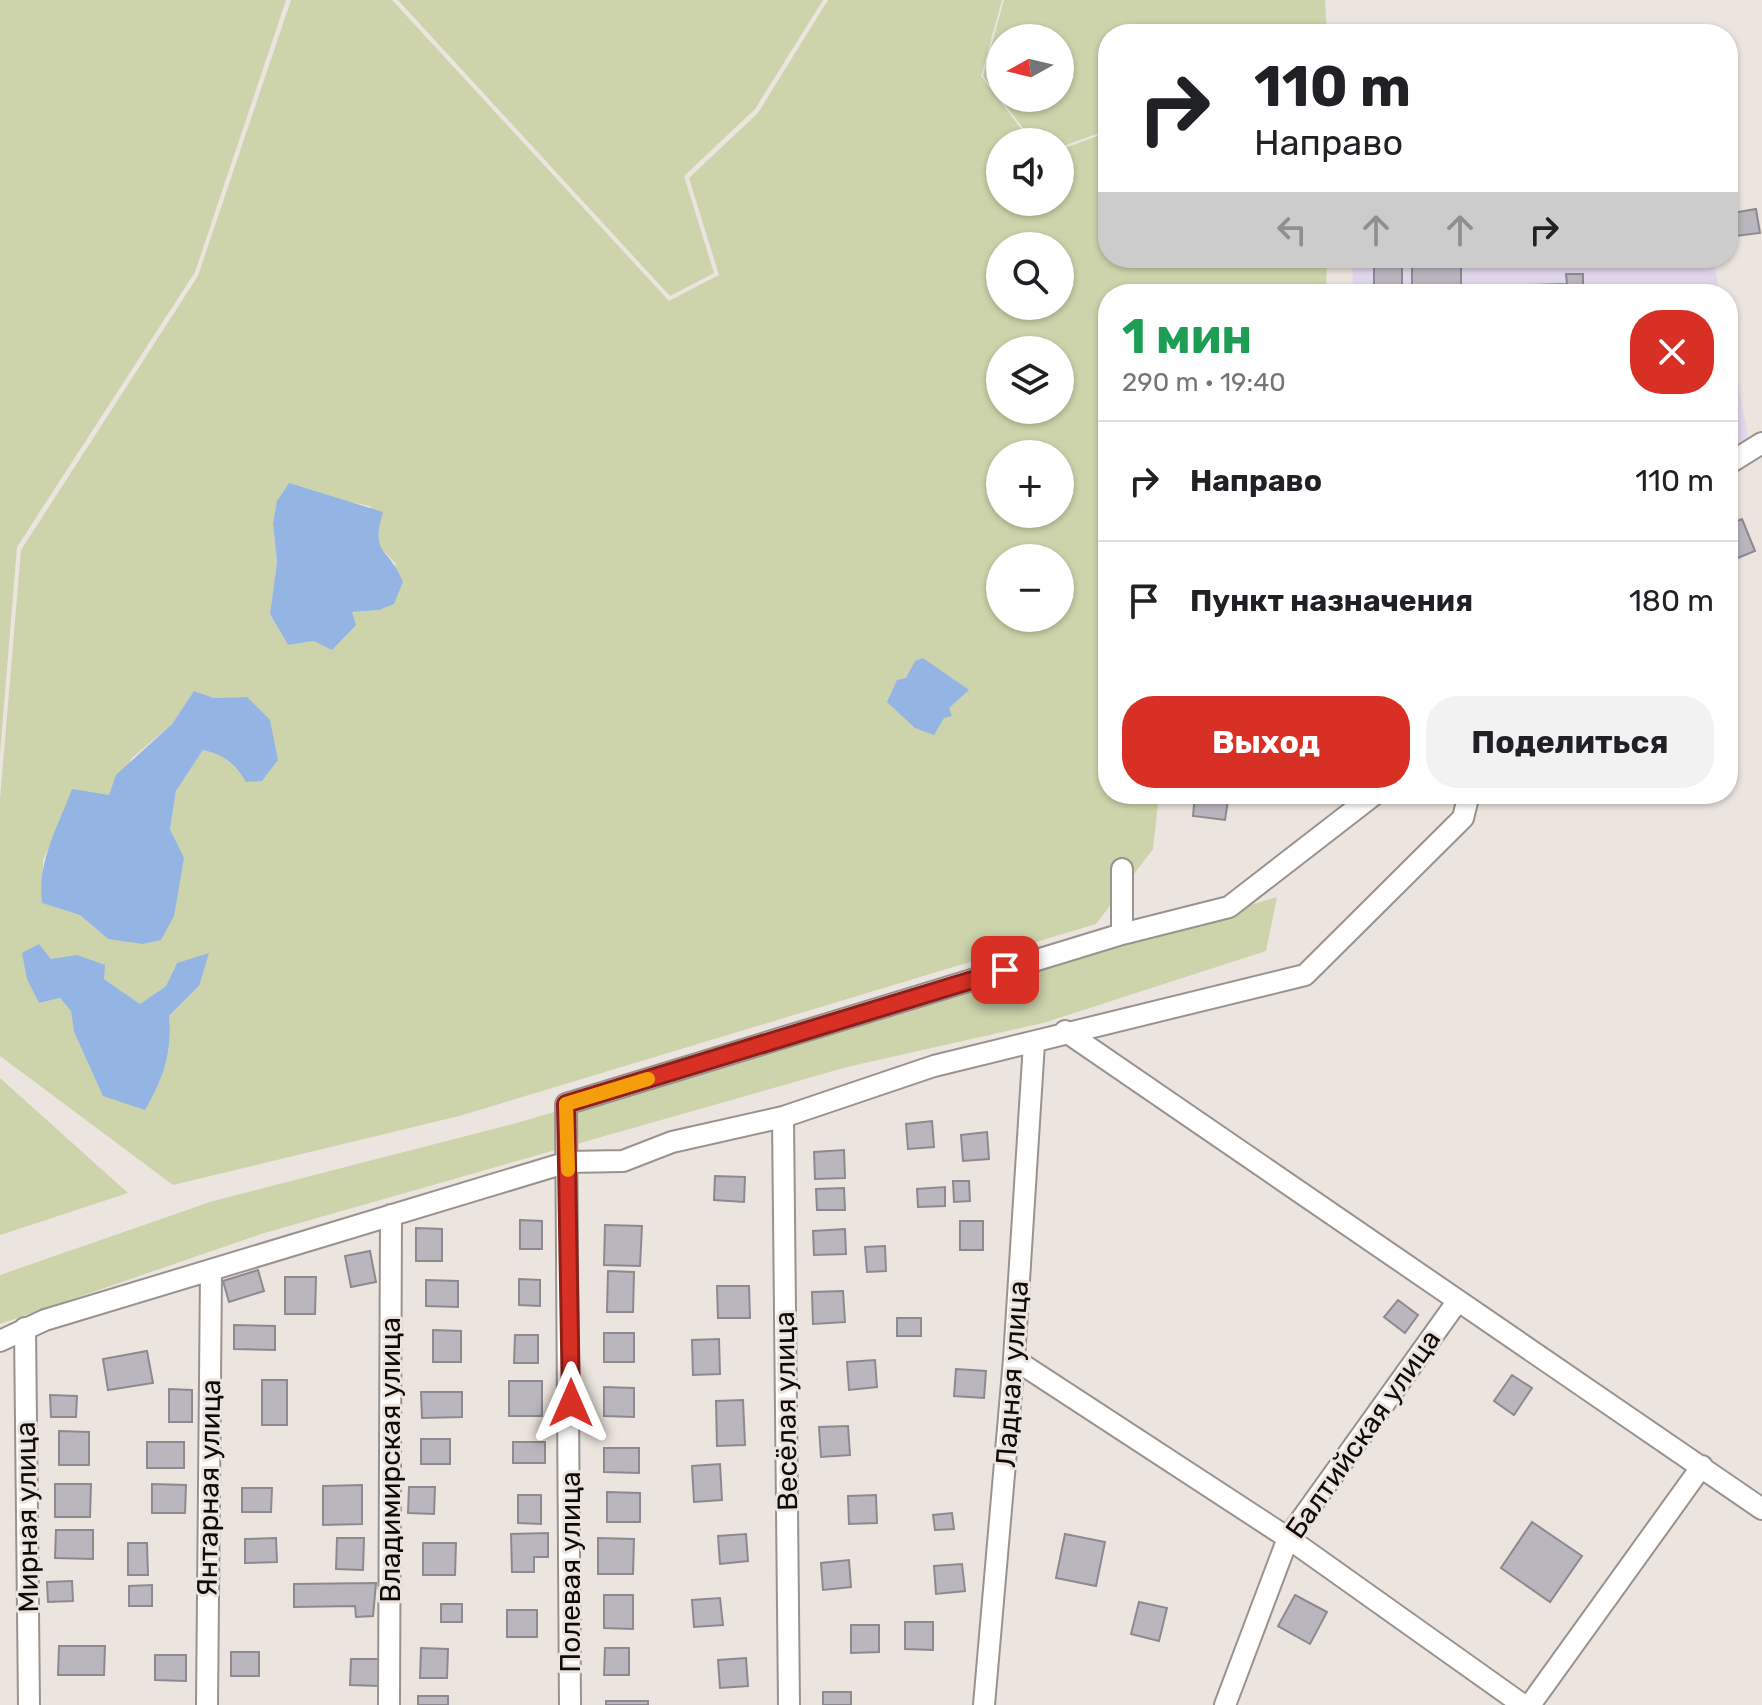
<!DOCTYPE html>
<html lang="ru">
<meta charset="utf-8">
<style>
:root{--surface:#fff;--page:#f2f2f2;--text:#202124;--muted:#757577;--line:#e0e0e0;--accent:#d93025}
body{margin:0;font-family:Rubik,sans-serif;background:var(--page);color:var(--text);height:100vh;display:flex;flex-direction:column;font-size:30px;white-space:nowrap}
*{box-sizing:border-box;margin:0}
p{font-size:26px;color:var(--muted)}
.icon{flex:none;width:44px;height:44px;fill:none;stroke:currentColor;stroke-width:2;stroke-linecap:round;stroke-linejoin:round}
.map{position:relative;flex:1;overflow:hidden}
.details{position:absolute;left:1098px;top:284px;width:640px;height:520px;display:flex;flex-direction:column;background:var(--surface);border-radius:32px;box-shadow:0 2px 6px #0004}
.details>*{flex:none}
.hud{position:absolute;left:1098px;top:24px;width:640px;height:244px;border-radius:32px;box-shadow:0 2px 6px #0004;background:#fff;color:var(--text);overflow:hidden}
.needle{width:52px;rotate:262deg}
.fabs{position:absolute;left:986px;top:24px;display:grid;gap:16px}
.fabs a{display:grid;place-items:center;width:88px;height:88px;border-radius:50%;background:var(--surface);box-shadow:0 2px 6px #0004;font-size:40px}
.pin{position:absolute;display:grid;place-items:center;width:68px;height:68px;color:#fff;margin:-34px;border-radius:16px;box-shadow:0 4px 12px #0006}
.me{position:absolute;width:88px;margin:-44px;rotate:0deg;stroke-linejoin:round;filter:drop-shadow(0 0 6px #0008)}
.turn{display:flex;align-items:center;gap:28px;height:168px;padding:0 24px;font-size:36px}
.turn .icon{width:104px;height:104px;stroke-width:2.5}
.turn b{display:block;font-size:56px;line-height:68px}
.lanes{display:flex;align-items:center;height:76px;padding:0 24px;background:#0003;justify-content:center;gap:40px;direction:ltr}
.lanes .off{opacity:.35}
.round{display:grid;place-items:center;flex:none;width:84px;height:84px;border-radius:32px;background:var(--page)}
.summary{display:flex;align-items:center;justify-content:space-between;height:136px;padding:0 24px}
h1{font-size:48px;font-weight:700;line-height:60px;color:#1e9e55}
.button{display:flex;gap:16px;margin-top:auto;padding:16px 24px}
.button a{flex:1;height:92px;border-radius:32px;background:var(--accent);color:#fff;font-size:32px;font-weight:700;line-height:92px;text-align:center}
.button a+a{background:var(--page);color:var(--text)}
ul{padding:0;list-style:none}
li{display:flex;align-items:center;gap:24px;height:120px;padding:0 24px;border-top:2px solid var(--line)}
li div{flex:1}
li b{display:block;font-size:30px}
li em{font-style:normal}
.map>svg:first-child{display:block}
.industrial{fill:#e1d7ec}
.green{fill:#cdd3ab;fill-rule:evenodd}
.water{fill:#94b5e3}
.building{fill:#b9b6be;stroke:#8d8990;stroke-width:2}
.lines{fill:none;stroke-linecap:round;stroke-linejoin:round}
.minor-casing{stroke:#9a938d;stroke-width:24}
.minor{stroke:#fff;stroke-width:20}
.route-casing{stroke:#8d1f18;stroke-width:20}
.route{stroke:#d93025;stroke-width:14}
.slow{stroke:#f59e0b;stroke-width:14}
.labels{text-anchor:middle;dominant-baseline:central;stroke-width:6;stroke-linejoin:round;paint-order:stroke}
.street-label{font-size:28px;fill:#0e0b09;stroke:#ece4de}
</style>
<div class="map">
<svg width="1762" height="1705" viewBox="0 0 1762 1705">
<rect width="100%" height="100%" fill="#ece4de"/>
<path class="industrial" d="M1352,258H1713L1720,294H1353Z
M1728,333L1748,436L1728,450Z"/>
<path class="green" d="M0,0H286L195,272L17,547L0,754Z
M291,0H392L669,301L719,275L689,178L758,113L828,0H1002L981,76L1031,142H1000V202H1060V150L1108,132V258H1327L1326,294H1108V794L1157,799L1159,794L1153,849L1096,924L459,1116L173,1185L0,1056V799L21,550L198,276ZM1000,246H1060V306H1000ZM1000,350H1060V410H1000ZM1000,454H1060V514H1000ZM350,502L370,506L380,547L396,564L379,610L352,612L314,641L288,645L270,614L277,562L273,524ZM1000,558H1060V618H1000ZM194,691L214,698L247,697V782C235,763 224,755 203,750L176,791L170,829L184,859L108,939L80,915L43,903V860L58,828L110,795L132,758L172,724ZM39,944L51,959L104,979L140,1004L166,986L177,963L199,986L169,1016C173,1053 164,1066 151,1099L103,1095L74,1032L71,1010L60,998L39,1003Z
M398,0H823L755,109L684,176L714,273L670,296Z
M1004,0H1325L1327,34H1108V130L1060,147V142H1034L983,76ZM1000,38H1060V98H1000Z
M1277,897L1266,951L1043,1023L847,1067L261,1234L0,1324V1275L213,1201L517,1123Z
M0,1078L128,1193L0,1235Z"/>
<path class="water" d="M289,483L383,512C370,556 388,545 403,582L394,604L379,610L352,612L356,625L332,650L314,641L288,645L270,614L277,562L273,524L277,501Z
M923,658L969,690L949,708L952,716L944,718L934,735L915,728L887,702L897,680L906,678L915,661Z
M194,691L214,698L247,697L270,720L278,760L262,781L246,782C235,763 224,755 203,750L176,791L170,829L184,858L174,916L161,940L143,944L108,939L80,915L42,903C37,861 58,827 72,789L109,795L116,775L172,724Z
M39,944L51,959L77,955L105,965L104,979L140,1004L166,986L177,963L209,953L199,986L169,1016C173,1051 163,1079 145,1110L103,1096L74,1032L71,1011L60,998L39,1003L27,979L22,953Z"/>
<path class="building" d="M1756,209L1760,233L1736,236L1732,213Z
M1374,262H1402V294H1374Z
M1412,264L1461,265V294H1412Z
M1566,274H1583V294H1500V286L1567,284Z
M1742,519L1755,551L1728,562V525Z
M1195,794H1229L1225,820L1193,816Z
M932,1121L934,1147L908,1149L906,1124Z
M987,1132L989,1159L963,1161L961,1135Z
M844,1150L845,1178L815,1179L814,1152Z
M715,1176L745,1177L744,1202L714,1200Z
M953,1181H969L970,1201L954,1202Z
M945,1187V1206L918,1207L917,1189Z
M844,1188L845,1210H817L816,1189Z
M520,1220L542,1221V1249H520Z
M960,1221H983V1250H960Z
M605,1225L642,1226L640,1266L604,1265Z
M416,1228L442,1229V1261H416Z
M845,1229L846,1254L814,1255L813,1231Z
M885,1246L886,1271L867,1272L865,1247Z
M370,1251L376,1282L351,1287L345,1256Z
M258,1270L264,1291L229,1302L223,1281Z
M608,1271L634,1272L633,1312H607Z
M285,1277H316L315,1314H285Z
M519,1279L540,1280V1306L519,1305Z
M426,1280L458,1281V1307L426,1306Z
M717,1286H749L750,1318H718Z
M843,1291L845,1322L813,1324L812,1292Z
M1398,1300L1418,1315L1405,1333L1384,1317Z
M897,1318H921V1336H897Z
M234,1325L275,1326V1350L234,1349Z
M433,1330L461,1331V1362H433Z
M604,1333H634V1362H604Z
M515,1335H538V1363H514Z
M719,1339L720,1374L693,1375L692,1340Z
M147,1351L153,1383L108,1390L103,1359Z
M875,1360L877,1387L849,1390L847,1362Z
M956,1369L986,1371L984,1398L954,1396Z
M1512,1375L1532,1388L1514,1415L1494,1401Z
M262,1380H287V1425H262Z
M509,1381H542V1416H509Z
M604,1387L634,1388V1417L604,1416Z
M169,1389L192,1390V1422H169Z
M421,1392H462V1417L422,1418Z
M50,1395L77,1396L76,1417H51Z
M743,1400L745,1445L717,1446L716,1401Z
M848,1426L850,1455L821,1457L819,1427Z
M59,1431L89,1432V1465H59Z
M421,1439H450V1464H421Z
M147,1442H184V1468H147Z
M513,1442H545V1463H513Z
M604,1448H639V1473L604,1472Z
M720,1464L722,1500L694,1502L692,1466Z
M55,1484H91L90,1517H55Z
M152,1484L186,1485L185,1513H152Z
M362,1485V1524L323,1525V1486Z
M409,1487H435L434,1514L408,1513Z
M242,1488H272L271,1512H242Z
M607,1492L640,1493V1522H607Z
M518,1495H541V1524L518,1523Z
M876,1495L877,1523L849,1524L848,1496Z
M952,1513L954,1529L935,1530L933,1515Z
M1532,1522L1582,1556L1550,1602L1501,1568Z
M56,1530H93V1559L55,1558Z
M548,1533V1557H534V1572H512L511,1534Z
M746,1534L748,1561L720,1564L718,1536Z
M1065,1534L1105,1542L1096,1586L1056,1578Z
M276,1538L277,1562L245,1563V1539Z
M337,1538H364L363,1570L336,1569Z
M598,1538L634,1539L633,1574H598Z
M128,1543H147L148,1575H128Z
M423,1543H456L455,1575H423Z
M849,1560L851,1587L823,1590L821,1563Z
M962,1564L965,1591L936,1594L934,1566Z
M72,1581L73,1601L48,1602L47,1582Z
M376,1583L373,1616L356,1617L355,1606L294,1607V1584Z
M152,1585V1606H129V1586Z
M604,1595H633V1629L604,1628Z
M1295,1595L1327,1612L1310,1644L1278,1626Z
M720,1598L723,1625L694,1627L692,1600Z
M1139,1602L1167,1608L1159,1641L1131,1634Z
M441,1604H462V1622H441Z
M507,1610H537V1637H507Z
M905,1622H933V1650L905,1649Z
M851,1625H879V1652L851,1653Z
M59,1646H105L104,1675H58Z
M421,1648L448,1649L447,1678H420Z
M605,1648H629V1675H604Z
M231,1652H259V1676H231Z
M155,1655H186V1681L155,1680Z
M746,1658L748,1686L720,1688L718,1660Z
M351,1659H380L379,1686L350,1685Z
M823,1692H851V1705H823Z
M418,1696H448V1705H418Z
M606,1701H648V1705H606Z"/>
<g class="lines">
<defs>
<path id="minor" d="M1728,464L1762,443
M1122,869V934
M1065,1031L1762,1509
M783,1117L789,1705
M25,1328L29,1705
M0,1341L45,1320L568,1162L623,1161L672,1142L783,1117L934,1066L1305,975L1463,818L1469,794
M1014,1359L1288,1538L1523,1705
M207,1705L211,1272
M389,1705L391,1215
M570,1705L566,1104L1122,934L1229,907L1375,794
M984,1705L1014,1359L1034,1043
M1225,1705L1288,1538L1457,1302
M1530,1705L1702,1466"/>
</defs>
<use href="#minor" class="minor-casing"/>
<use href="#minor" class="minor"/>
</g>
<g class="lines">
<defs>
<path id="route" d="M571,1403L566,1104L1005,970"/>
</defs>
<use href="#route" class="route-casing"/>
<use href="#route" class="route"/>
<path class="slow" d="M568,1170L566,1104L648,1079"/>
</g>
<g class="labels">
<g class="street-label">
<text transform="translate(1012 1374) rotate(-86)">Ладная улица</text>
<text transform="translate(786 1411) rotate(-91)">Весёлая улица</text>
<text transform="translate(1363 1434) rotate(-55)">Балтийская улица</text>
<text transform="translate(390 1460) rotate(-90)">Владимирская улица</text>
<text transform="translate(209 1488) rotate(-89)">Янтарная улица</text>
<text transform="translate(27 1517) rotate(-91)">Мирная улица</text>
<text transform="translate(570 1572) rotate(-90)">Полевая улица</text>
</g>
</g>
</svg>
<div class="fabs">
<a><svg class="needle" viewBox="-14 -14 28 28"><path d="M0-13l5 13h-10z" fill="#e53935"/><path d="M0 13l5-13h-10z" fill="#757577"/></svg></a>
<a><svg class="icon" aria-label="sound" viewBox="0 0 24 24"><path d="M4 9h4l5-4v14l-5-4H4zM17 9q2 3 0 6"/></svg></a>
<a><svg class="icon" aria-label="search" viewBox="0 0 24 24"><circle cx="10" cy="10" r="6"/><path d="M15 15l6 6"/></svg></a>
<a><svg class="icon" aria-label="layers" viewBox="0 0 24 24"><path d="M12 4l9 5-9 5-9-5zM3 14l9 5 9-5"/></svg></a>
<a>+</a>
<a>−</a>
</div>
<div class="pin" style="left:1005px;top:970px;background:#d93025"><svg class="icon" aria-label="arrive" viewBox="0 0 24 24"><path d="M6 21V4h12l-3 4 3 4H6"/></svg></div>
<svg class="me" style="left:571px;top:1403px" viewBox="-20 -20 40 40"><path d="M0-17L14 15 0 8-14 15z" fill="#d93025" stroke="#fff" stroke-width="4"/></svg>
<div class="hud">
<div class="turn"><svg class="icon" aria-label="right" viewBox="0 0 24 24"><path d="M7 20v-9h11M14 6l5 5-5 5"/></svg><div><b>110 m</b>Направо</div></div>
<div class="lanes"><svg class="icon off" aria-label="left" viewBox="0 0 24 24"><path d="M17 20v-9H6M10 6l-5 5 5 5"/></svg><svg class="icon off" aria-label="ahead" viewBox="0 0 24 24"><path d="M12 20V5M6 11l6-6 6 6"/></svg><svg class="icon off" aria-label="ahead" viewBox="0 0 24 24"><path d="M12 20V5M6 11l6-6 6 6"/></svg><svg class="icon" aria-label="right" viewBox="0 0 24 24"><path d="M7 20v-9h11M14 6l5 5-5 5"/></svg></div>
</div>
<section class="details">
<div class="summary"><div><h1>1 мин</h1><p>290 m · 19:40</p></div><a class="round" style="background:#d93025;color:#fff"><svg class="icon" aria-label="close" viewBox="0 0 24 24"><path d="M6 6l12 12M18 6L6 18"/></svg></a></div>
<ul>
<li><svg class="icon" aria-label="right" viewBox="0 0 24 24"><path d="M7 20v-9h11M14 6l5 5-5 5"/></svg><div><b>Направо</b></div><em>110 m</em></li>
<li><svg class="icon" aria-label="arrive" viewBox="0 0 24 24"><path d="M6 21V4h12l-3 4 3 4H6"/></svg><div><b>Пункт назначения</b></div><em>180 m</em></li>
</ul>
<div class="button"><a>Выход</a><a>Поделиться</a></div>
</section>
</div>
